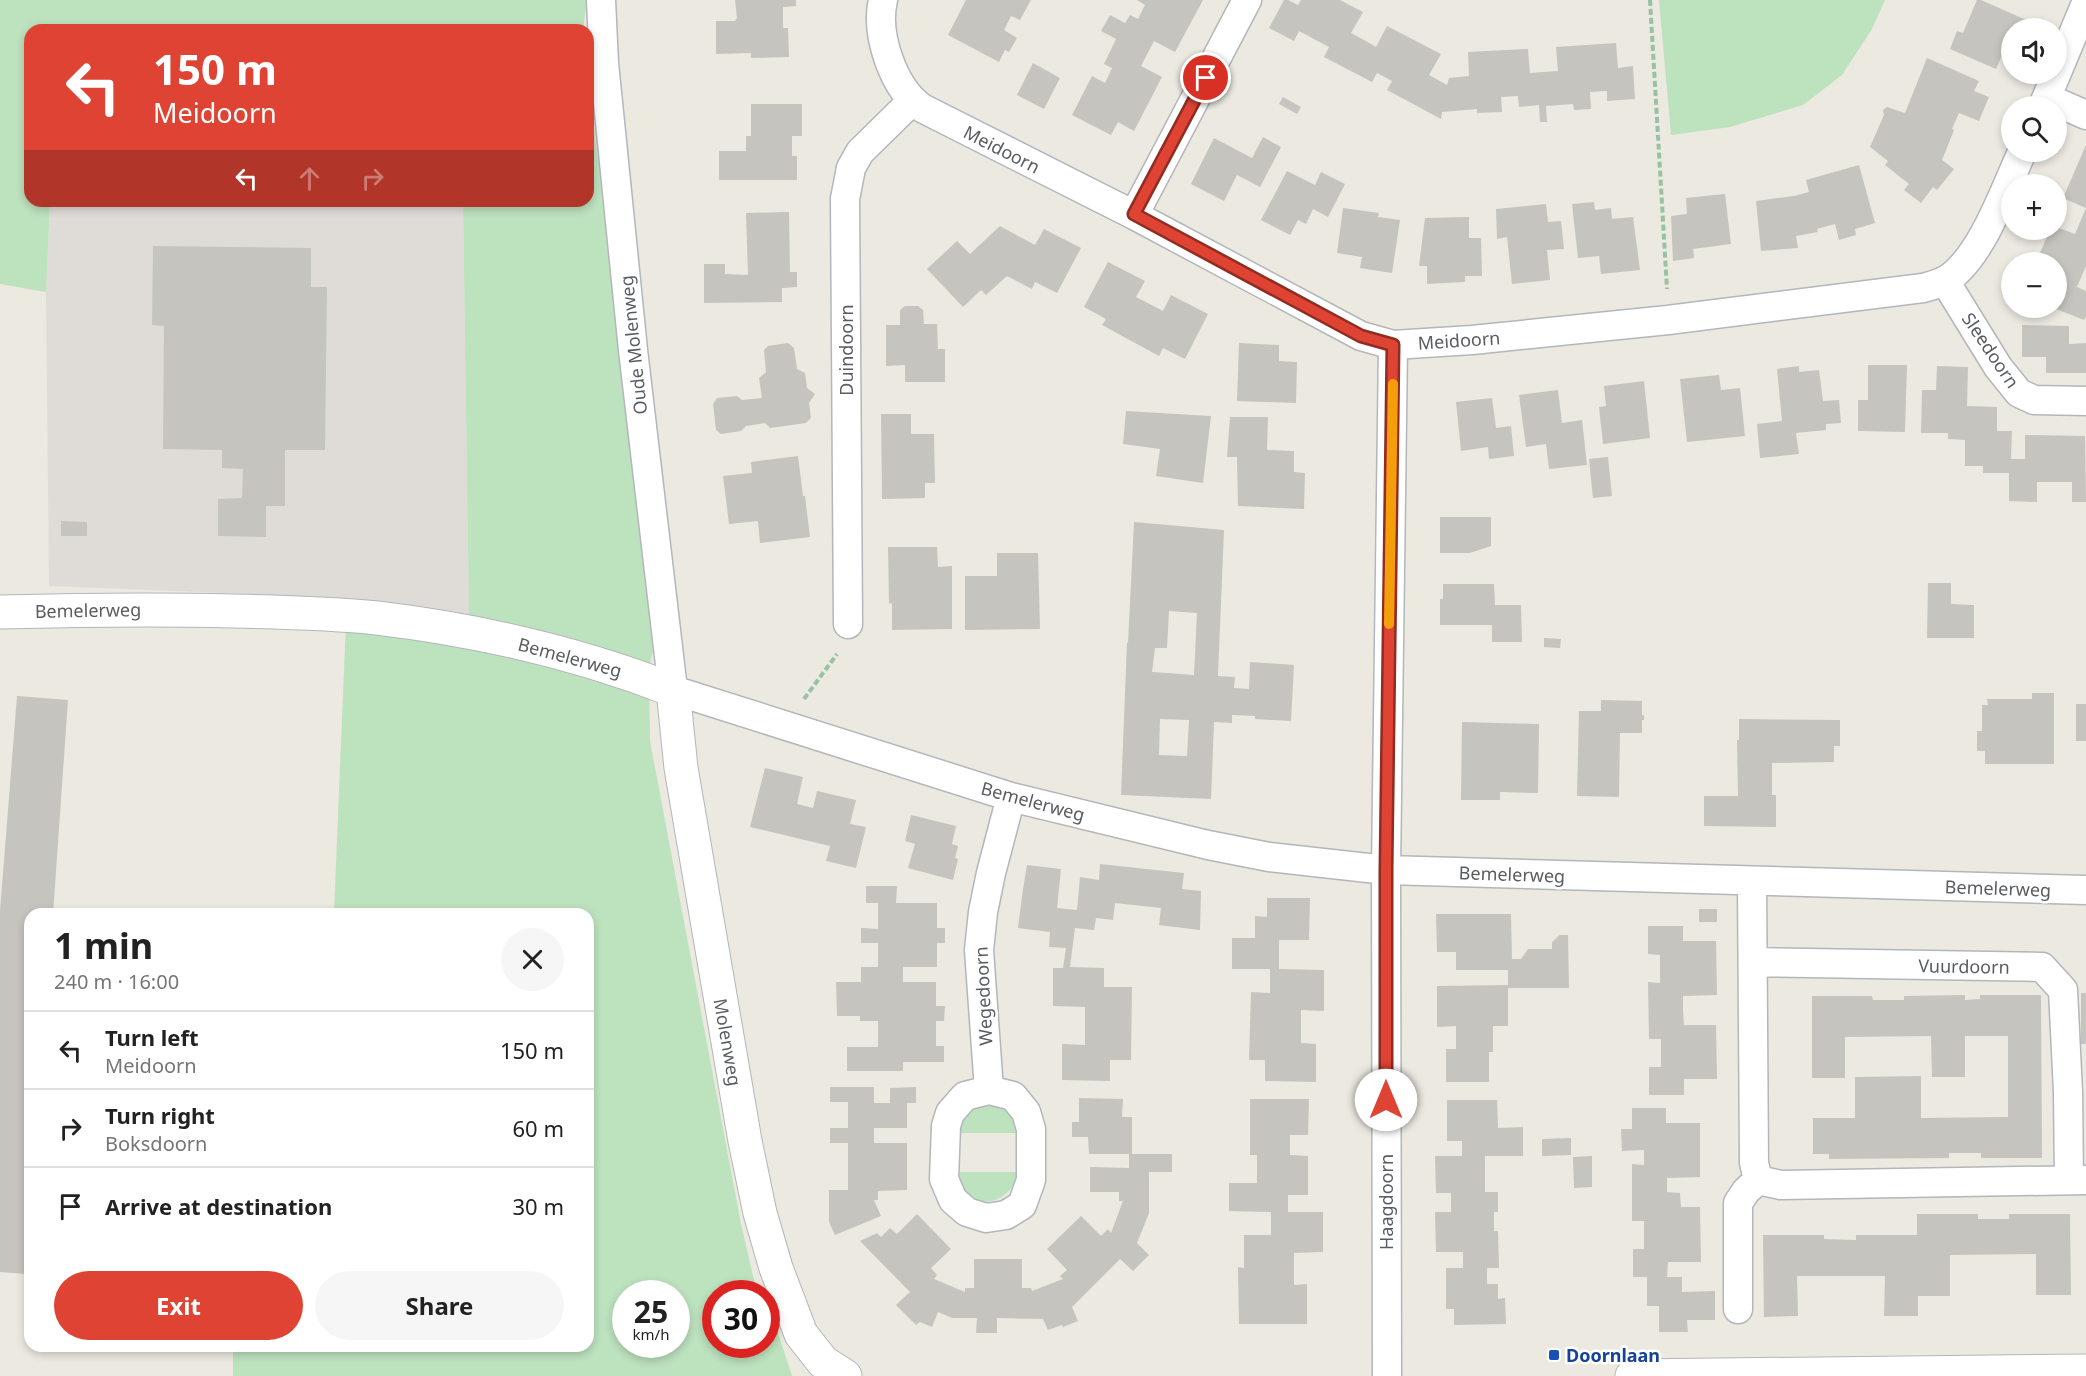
<!DOCTYPE html>
<meta charset="utf-8">
<style>
:root{--surface:#fff;--page:#f6f6f6;--text:#222;--muted:#767676;--line:#e0e0e0;--accent:#de4333}
body{margin:0;font-family:"Noto Sans",sans-serif;background:var(--page);color:var(--text);height:100vh;display:flex;flex-direction:column;font-size:22px;white-space:nowrap}
*{box-sizing:border-box;margin:0}
p{font-size:20px;color:var(--muted)}
.icon{flex:none;width:33px;height:33px;fill:none;stroke:currentColor;stroke-width:2;stroke-linecap:round;stroke-linejoin:round}
.map{position:relative;flex:1;overflow:hidden}
.side{position:absolute;left:24px;top:908px;width:570px;height:444px;display:flex;flex-direction:column;background:var(--surface);border-radius:18px;box-shadow:0 3px 9px #0003}
.side>*{flex:none}
.top-card{position:absolute;left:24px;top:24px;width:570px;height:183px;border-radius:18px;box-shadow:0 3px 9px #0003;background:#de4333;color:#fff;overflow:hidden}
.controls{position:absolute;left:2001px;top:18px;display:grid;gap:12px}
.controls a{display:grid;place-items:center;width:66px;height:66px;border-radius:50%;background:var(--surface);box-shadow:0 3px 9px #0003;font-size:30px}
.speed{position:absolute;left:612px;top:1280px;display:flex;gap:12px;font-size:30px;font-weight:700;text-align:center}
.speed>*{display:grid;place-content:center;width:78px;height:78px;border-radius:50%;background:var(--surface);box-shadow:0 3px 9px #0003;line-height:1}
.speed small{font-size:15px;font-weight:400}
.speed .limit{border:9px solid #d22;background:#fff;color:#111}
.pin{position:absolute;display:grid;place-items:center;width:51px;height:51px;color:#fff;margin:-26px;border:3px solid #fff;border-radius:50%;box-shadow:0 2px 6px #0007}
.me{position:absolute;width:66px;margin:-33px;rotate:0deg;stroke-linejoin:round;filter:drop-shadow(0 0 4px #0008)}
.turn{display:flex;align-items:center;gap:21px;height:126px;padding:0 30px;font-size:27px}
.turn .icon{width:78px;height:78px;stroke-width:2.5}
.turn b{display:block;font-size:42px;line-height:51px}
.lanes{display:flex;align-items:center;height:57px;padding:0 30px;background:#0003;justify-content:center;gap:30px;direction:ltr}
.lanes .off{opacity:.35}
.round{display:grid;place-items:center;flex:none;width:63px;height:63px;border-radius:32px;background:var(--page)}
.summary{display:flex;align-items:center;justify-content:space-between;height:102px;padding:0 30px}
h1{font-size:36px;font-weight:700;line-height:45px}
.button{display:flex;gap:12px;margin-top:auto;padding:12px 30px}
.button a{flex:1;height:69px;border-radius:36px;background:var(--accent);color:#fff;font-size:24px;font-weight:700;line-height:69px;text-align:center}
.button a+a{background:var(--page);color:var(--text)}
ul{padding:0;list-style:none}
li{display:flex;align-items:center;gap:18px;height:78px;padding:0 30px;border-top:2px solid var(--line)}
li div{flex:1}
li b{display:block;font-size:22px}
li em{font-style:normal}
.map>svg:first-child{display:block}
.industrial{fill:#dfdcd8}
.green{fill:#bde2be;fill-rule:evenodd}
.building{fill:#c6c4be;fill-rule:evenodd}
.lines{fill:none;stroke-linecap:round;stroke-linejoin:round}
.minor-casing{stroke:#b3b6ba;stroke-width:31}
.tertiary-casing{stroke:#b3b6ba;stroke-width:35}
.path{stroke:#97c2a4;stroke-width:4;stroke-dasharray:6 3;stroke-linecap:butt}
.minor{stroke:#fff;stroke-width:28}
.tertiary{stroke:#fff;stroke-width:33}
.route-casing{stroke:#902c21;stroke-width:15}
.route{stroke:#de4333;stroke-width:10}
.slow{stroke:#f59e0b;stroke-width:10}
.transit-dot{fill:#1a4fb4;stroke:#fff;stroke-width:2}
.labels{text-anchor:middle;dominant-baseline:central;stroke-width:5;stroke-linejoin:round;paint-order:stroke}
.street-label{font-size:18px;fill:#595c60;stroke:#fff}
.transit-label{font-size:18px;font-weight:bold;fill:#164399;stroke:#fff;text-anchor:start}
</style>
<div class="map">
<svg width="2086" height="1376" viewBox="0 0 2086 1376">
<rect width="100%" height="100%" fill="#ebe9e0"/>
<path class="industrial" d="M50,201H463L469,617L346,598L49,586L46,292Z"/>
<path class="green" d="M0,0H587L583,30H30V201H50L46,292L0,284Z
M1659,0H1885L1872,29L1842,75L1803,105L1730,127L1671,135Z
M588,83L600,175L620,366L646,576L656,639L649,667L650,741L741,1224L754,1280L760,1293H716V1344H766L767,1306L773,1318L792,1376H233V1346H588V914L334,913L347,598L469,617L463,201H588ZM626,1293H676V1344H626Z
M977,1104C999,1105 1015,1107 1017,1133H956L962,1115Z
M957,1172H1018C1013,1202 974,1214 961,1186C959,1182 958,1176 957,1172Z"/>
<path class="building" d="M735,0H796V6L783,7V28H788L789,57L751,58V53L716,54V21H735L737,18Z
M966,0H1031L1020,20L1011,16L1004,30L1017,38L1009,52L1005,50L999,62L948,35Z
M1137,0H1203L1175,52L1154,41L1141,66L1162,77L1134,131L1118,122L1111,135L1072,115L1092,76L1105,83L1112,68L1104,64L1116,39L1101,31L1110,15L1125,23L1130,15L1138,19L1145,5Z
M1284,0H1288L1298,5L1301,0H1340L1363,12L1351,33L1364,40L1376,47L1387,26L1441,54L1429,75L1447,85L1449,78L1469,76L1468,52L1528,49L1530,73L1558,71L1556,47L1616,43L1618,68L1633,66L1635,99L1607,101V91L1590,92L1591,109L1574,110L1573,104L1546,106L1547,122H1540L1539,105L1519,107L1518,96L1501,97L1502,112L1477,113V109L1442,112L1441,119L1387,90L1392,81L1377,73L1372,82L1324,57L1329,47L1299,31L1294,41L1269,28Z
M1977,0H1981L2033,23L2031,28H2012V56L2003,53L1996,69L1950,49L1957,31L1963,33Z
M1927,58L1979,81L1974,91L1989,97L1979,121L1959,113L1952,129L1954,130L1942,160L1954,169L1937,190L1933,187L1921,203L1904,190L1909,184L1885,165L1888,161L1870,147L1884,115L1883,110L1887,107L1905,113Z
M1033,63L1060,78L1044,109L1017,95Z
M1283,97L1301,107L1297,114L1279,104Z
M751,104H802V136H792V156H797V180H719V151H746V136H751Z
M1263,137L1281,147L1260,187L1237,175L1224,201L1191,184L1214,138L1252,158Z
M2086,145V266L2077,287L2086,291V316L2084,320L2056,309V262H2036L2050,230H2056V227L2075,234L2086,208L2063,198Z
M1859,165L1875,223L1855,229L1856,235L1839,240L1835,224L1817,229L1818,232L1796,236L1798,248L1761,251L1756,201L1794,196L1809,192L1806,180Z
M1287,171L1315,185L1321,172L1345,184L1328,217L1313,209L1306,224L1298,220L1290,235L1261,220Z
M1725,194L1731,244L1693,249L1694,258L1673,261L1671,216L1687,214L1686,198Z
M1594,202L1595,210L1611,208L1612,219L1633,217L1640,270L1601,274L1599,256L1578,258L1572,204Z
M1546,204L1548,222L1561,221L1564,249L1547,250L1550,280L1512,284L1507,237L1497,239L1496,209Z
M1343,208L1379,213L1378,217L1400,220L1392,273L1360,268L1362,257L1337,253Z
M789,212L790,272H797V287L782,288V302L704,303V264H725V274L748,275L746,213Z
M1469,217V238H1481L1482,276H1465V282L1427,284V266H1419L1425,218Z
M1000,226L1035,245L1044,229L1081,248L1057,293L1035,282L1032,289L1007,276L986,295L981,290L963,307L927,269L957,241L970,254Z
M153,246L311,248V287H327L325,450H285V506H266V537L218,536V499L242,498L243,469L222,468V450L163,449L164,326L152,325Z
M1108,262L1145,281L1136,297L1163,311L1171,295L1208,314L1185,359L1163,348L1159,356L1102,325L1106,319L1084,307Z
M905,306H918L923,310L924,324H937L938,349H945V382H905V365L886,366V325H900V310Z
M2022,325L2069,326V344L2086,343V373H2046V357H2022Z
M788,343L794,348L797,369L805,373L807,388L815,394L809,403L811,418L806,423L770,428L765,423L746,426L741,431L721,434L716,430L713,404L717,398L737,396L742,400L762,398L759,378L766,372L764,350L768,346Z
M1239,343L1279,345V361L1297,362L1296,403L1237,401Z
M1868,365H1907L1905,432L1858,431V400H1868Z
M1799,366V372L1819,370L1823,401L1839,400L1841,423L1826,424V430L1796,433L1799,454L1760,458L1757,424L1782,421L1777,369Z
M1937,366L1968,367L1967,406L1997,407V431H2012L2011,459H2025V435L2085,436L2086,502H2072V482H2037V502L2009,501V473H1983V466H1965V440L1948,439V433H1921L1922,390H1936Z
M1719,375L1721,390L1740,388L1745,436L1687,442L1680,379Z
M1644,381L1650,438L1603,444L1599,407L1606,406L1604,386Z
M1558,390L1562,423L1582,420L1587,465L1549,469L1546,444L1526,447L1519,395Z
M1492,398L1496,428L1511,426L1514,456L1489,459L1488,447L1461,451L1456,402Z
M1126,411L1211,416L1203,483L1156,476L1160,449L1123,444Z
M881,414H911V434H934L935,483H925V498L882,499Z
M1230,417H1268L1267,450L1294,451V472L1305,473L1304,509L1238,506L1237,457H1227Z
M798,456L803,496H805L810,537L760,543L758,521L729,524L723,476L752,473L751,462Z
M1608,457L1612,496L1593,498L1589,459Z
M1440,517H1491V546L1470,553H1440Z
M61,521L87,522V536H61Z
M1134,522L1224,530L1218,676L1235,677L1234,688L1249,689L1250,662L1294,665L1291,721L1255,719V716L1232,715V723L1214,722L1211,799L1121,795L1127,642L1128,643ZM1169,611L1197,613L1194,675L1152,672L1155,648H1167ZM1160,719L1189,720L1187,756L1159,755Z
M888,547H937L938,567L952,566V629L892,630V603L889,604Z
M997,553H1038L1040,629L965,630V576H997Z
M1928,583H1951V604L1974,605V638H1927Z
M1443,584H1494L1495,605H1521L1522,642H1492V625H1440V599H1443Z
M1544,638L1561,639L1560,648L1544,647Z
M2032,693H2054V764H1985V751H1977V731H1982V705H1988L1987,699H2032Z
M17,696L68,700L53,914H30V1222L26,1274L0,1272V911Z
M1601,700L1642,701V715H1644V720H1642V733H1620L1619,797L1577,796L1579,711H1601Z
M2076,704H2086V741H2076Z
M1739,719L1840,720V746H1834V762L1772,763V795H1776V827L1704,826V796H1738L1737,740H1739Z
M1462,722L1539,724L1538,793L1500,792V800H1461Z
M765,768L803,777L797,804L813,808L817,791L856,800L850,824L866,827L856,868L826,861L830,846L750,827Z
M911,815L956,826L952,844L958,846L955,858L958,859L953,880L908,868L915,844L905,841Z
M1100,864L1184,873L1182,889L1201,891L1200,930L1159,925L1161,908L1115,903L1113,920L1096,918L1094,930L1075,928L1070,967L1104,968V987H1132L1131,1060H1110V1081L1062,1080V1044L1085,1045V1007L1053,1006V968H1063L1066,948L1049,947L1050,932L1018,928L1023,889L1027,865L1061,869L1057,908L1077,910L1080,877L1099,880Z
M866,886H897L896,903H937V928H945V943H937V967H903V982H936V1006H945L944,1021H936V1046H944V1062H903V1071H847V1047H878V1021H860V1016H837L836,982H861V967H878V943H861V928L878,929V903H866Z
M1267,898H1310L1309,940H1279V969L1324,970V1011L1301,1010V1043L1316,1044V1082L1265,1081V1060H1249L1251,992L1270,993V969H1232V938H1255V916L1267,917Z
M1699,909H1717V922H1699Z
M1436,914H1511L1512,959H1521L1528,949H1552V942L1560,935H1568L1569,988H1508V1026H1493V1052H1489V1082H1446V1049H1456V1026L1437,1027V986L1508,985V970H1456V952H1437Z
M1648,926H1683V941H1716L1717,995L1683,996V1010L1684,1025H1716L1717,1079H1684V1095H1649V1067H1661V1039H1649L1648,982L1660,983V955L1648,954Z
M2081,993H2086V1044H2081Z
M1965,995V1000L1980,999V995H2041L2042,1158H1981V1153H1949V1158L1829,1159V1154H1813V1118H1855V1077L1921,1076V1118L2008,1117V1036H1965V1077H1932L1931,1036L1845,1037V1078H1812V996H1872L1873,1000H1904V996Z
M830,1087H874V1103H890V1088L916,1087V1103H907V1128H874V1143H907V1190L878,1191V1200H874L881,1216L835,1235L829,1222V1190H848V1143H830V1128H848V1102H830Z
M1079,1098L1123,1099L1122,1117H1132V1154H1172V1172H1149V1213L1137,1243L1149,1255L1133,1271L1120,1259L1072,1307L1078,1321L1063,1327L1062,1325L1048,1330L1043,1319L997,1318V1333H976L977,1318H952L938,1312L932,1327L920,1322L916,1325L896,1305L910,1292L860,1241L877,1233L881,1237L890,1228L897,1234L917,1214L951,1249L931,1268L937,1275L934,1279L965,1292V1288H974V1259H1022V1288H1031L1032,1291L1063,1279L1060,1276L1067,1270L1047,1249L1081,1216L1101,1236L1108,1229L1111,1233L1123,1201H1119V1192H1090V1167L1129,1168V1154H1089L1088,1137H1072V1122H1079Z
M1250,1099H1309L1308,1135H1290V1155L1308,1156V1195H1288V1212H1323V1252L1294,1253V1285L1307,1284V1324H1239L1238,1267L1244,1268V1235H1271V1212L1229,1211V1183H1257V1155H1250Z
M1447,1100H1497L1498,1128L1523,1127V1156H1485V1192H1498V1212H1494V1231H1498L1499,1268H1487V1284H1498V1299L1505,1298L1506,1324L1454,1325V1309H1446V1268H1463V1252H1436L1435,1212H1451V1193H1436L1435,1156H1462V1141H1447Z
M1632,1108H1666V1123H1700V1177L1667,1178V1192L1680,1193L1681,1207H1700L1701,1262H1668L1667,1277H1682V1292L1715,1291V1320H1687L1688,1332H1659V1306H1647V1277H1633V1249H1644V1221H1632V1164L1644,1165V1150L1622,1151L1621,1129H1632Z
M1571,1138V1155L1542,1156V1139Z
M1592,1156V1187L1574,1188L1573,1157Z
M1917,1214H1978V1219H2009V1214H2070L2071,1295H2036V1254L1950,1255V1296H1918V1316H1884L1885,1276H1797L1798,1316L1764,1317L1763,1235H1824V1239L1856,1240V1235H1917Z"/>
<g class="lines">
<defs>
<path id="minor" d="M601,0L604,63L633,350L673,690L1011,797L1208,845L1269,857L1386,870L2086,890
M883,0C875,34 893,88 922,108L1134,215L1361,336L1393,345L1472,340L1668,320L1923,288C1930,286 1939,284 1946,280C1981,259 2005,189 2022,152
M2047,98L2086,115
M2043,106L2086,3
M1134,215L1247,0
M1945,281L1998,367L2019,393L2034,400L2086,401
M848,624L845,199L851,168L860,152L912,101
M1752,882L1754,1163L1758,1180L1781,1185L2086,1180
M1753,962L2042,967L2063,990L2068,1092L2069,1180
M989,1090L1013,1096L1026,1112L1031,1129V1180L1022,1205L1006,1215L986,1218L967,1212L953,1200L944,1179L946,1126L950,1113L965,1096Z
M989,1090L979,950L983,912L991,873L1011,797
M1738,1309V1203L1746,1191L1758,1180
M1387,1376L1386,870L1393,345"/>
<path id="tertiary" d="M0,612C77,610 155,609 232,611C281,612 329,613 377,618C478,630 578,653 673,690L681,768L745,1141L760,1213L776,1268L801,1334L823,1362L845,1376
M1632,1376L2086,1371"/>
</defs>
<use href="#minor" class="minor-casing"/>
<use href="#tertiary" class="tertiary-casing"/>
<path class="path" d="M1650,0L1667,289
M804,699L837,654"/>
<use href="#minor" class="minor"/>
<use href="#tertiary" class="tertiary"/>
</g>
<g class="lines">
<defs>
<path id="route" d="M1206,78L1134,214L1361,336L1393,345L1386,870V1100"/>
</defs>
<use href="#route" class="route-casing"/>
<use href="#route" class="route"/>
<path class="slow" d="M1389,624L1393,384"/>
</g>
<rect class="transit-dot" x="1548" y="1349" width="12" height="12" rx="3"/>
<g class="labels">
<g class="street-label">
<text transform="translate(1002 149) rotate(27)">Meidoorn</text>
<text transform="translate(1459 340) rotate(-4)">Meidoorn</text>
<text transform="translate(633 345) rotate(-96)">Oude Molenweg</text>
<text transform="translate(846 350) rotate(-90)">Duindoorn</text>
<text transform="translate(1991 350) rotate(56)">Sleedoorn</text>
<text transform="translate(88 610) rotate(-1)">Bemelerweg</text>
<text transform="translate(570 657) rotate(15)">Bemelerweg</text>
<text transform="translate(1033 801) rotate(15)">Bemelerweg</text>
<text transform="translate(1512 874) rotate(2)">Bemelerweg</text>
<text transform="translate(1998 888) rotate(2)">Bemelerweg</text>
<text transform="translate(1964 966) rotate(1)">Vuurdoorn</text>
<text transform="translate(983 996) rotate(-93)">Wegedoorn</text>
<text transform="translate(728 1042) rotate(80)">Molenweg</text>
<text transform="translate(1386 1202) rotate(-90)">Haagdoorn</text>
</g>
<g class="transit-label">
<text x="1566" y="1355">Doornlaan</text>
</g>
</g>
</svg>
<div class="controls">
<a><svg class="icon" aria-label="sound" viewBox="0 0 24 24"><path d="M4 9h4l5-4v14l-5-4H4zM17 9q2 3 0 6"/></svg></a>
<a><svg class="icon" aria-label="search" viewBox="0 0 24 24"><circle cx="10" cy="10" r="6"/><path d="M15 15l6 6"/></svg></a>
<a>+</a>
<a>−</a>
</div>
<div class="speed"><div>25<small>km/h</small></div><div class="limit">30</div></div>
<div class="pin" style="left:1206px;top:78px;background:#d93025"><svg class="icon" aria-label="arrive" viewBox="0 0 24 24"><path d="M6 21V4h12l-3 4 3 4H6"/></svg></div>
<svg class="me" style="left:1386px;top:1100px" viewBox="-20 -20 40 40"><circle r="19" fill="#fff"/><path d="M0-13L10 11 0 6-10 11z" fill="#de4333"/></svg>
<div class="top-card">
<div class="turn"><svg class="icon" aria-label="left" viewBox="0 0 24 24"><path d="M17 20v-9H6M10 6l-5 5 5 5"/></svg><div><b>150 m</b>Meidoorn</div></div>
<div class="lanes"><svg class="icon" aria-label="left" viewBox="0 0 24 24"><path d="M17 20v-9H6M10 6l-5 5 5 5"/></svg><svg class="icon off" aria-label="ahead" viewBox="0 0 24 24"><path d="M12 20V5M6 11l6-6 6 6"/></svg><svg class="icon off" aria-label="right" viewBox="0 0 24 24"><path d="M7 20v-9h11M14 6l5 5-5 5"/></svg></div>
</div>
<section class="side">
<div class="summary"><div><h1>1 min</h1><p>240 m · 16:00</p></div><a class="round"><svg class="icon" aria-label="close" viewBox="0 0 24 24"><path d="M6 6l12 12M18 6L6 18"/></svg></a></div>
<ul>
<li><svg class="icon" aria-label="left" viewBox="0 0 24 24"><path d="M17 20v-9H6M10 6l-5 5 5 5"/></svg><div><b>Turn left</b><p>Meidoorn</p></div><em>150 m</em></li>
<li><svg class="icon" aria-label="right" viewBox="0 0 24 24"><path d="M7 20v-9h11M14 6l5 5-5 5"/></svg><div><b>Turn right</b><p>Boksdoorn</p></div><em>60 m</em></li>
<li><svg class="icon" aria-label="arrive" viewBox="0 0 24 24"><path d="M6 21V4h12l-3 4 3 4H6"/></svg><div><b>Arrive at destination</b></div><em>30 m</em></li>
</ul>
<div class="button"><a>Exit</a><a>Share</a></div>
</section>
</div>
